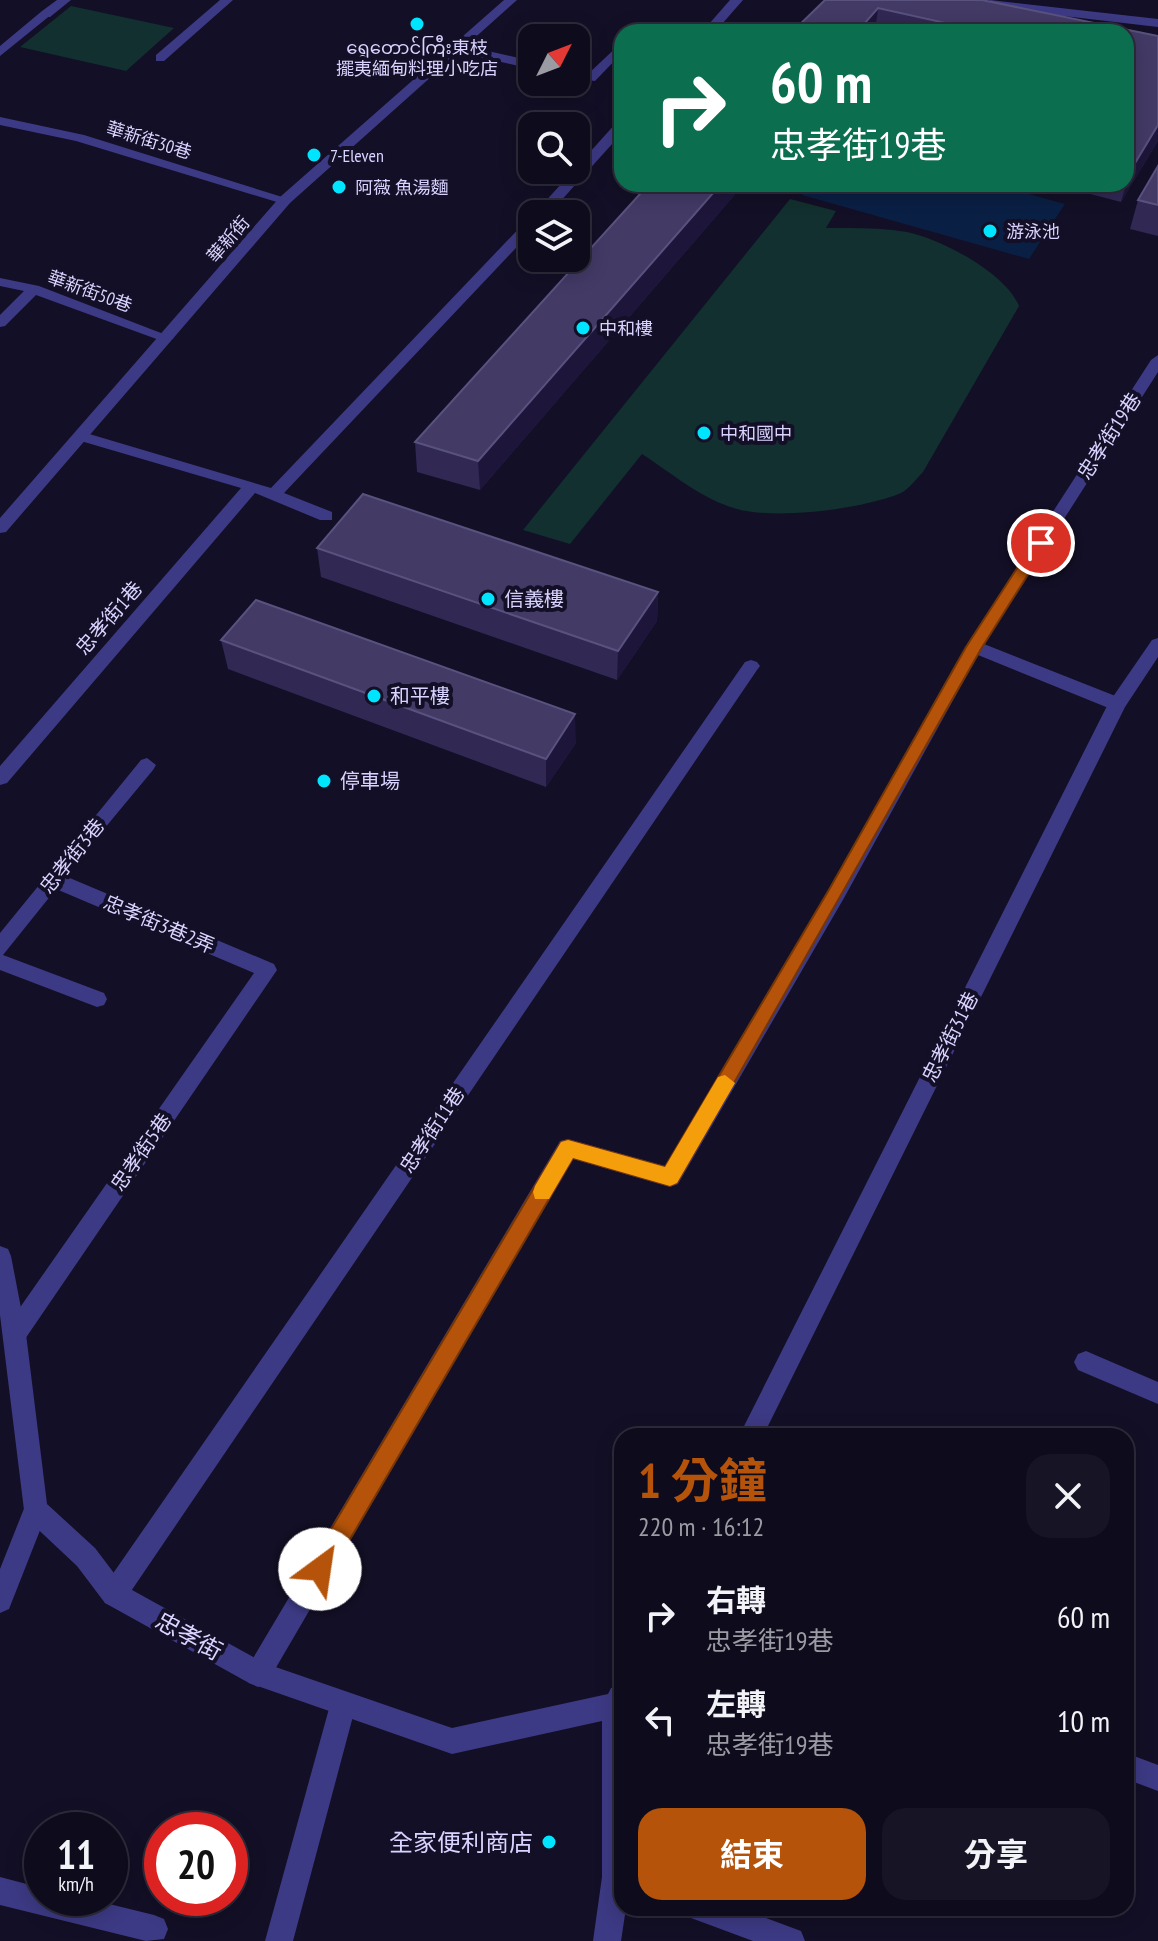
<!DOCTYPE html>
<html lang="zh-TW">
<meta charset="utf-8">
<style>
:root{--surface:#0e0b1c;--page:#171425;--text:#f1f3f6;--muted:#9b9ba3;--line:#2e2b3b;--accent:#b45309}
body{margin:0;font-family:"PT Sans Narrow","Noto Sans TC","Noto Sans Myanmar",sans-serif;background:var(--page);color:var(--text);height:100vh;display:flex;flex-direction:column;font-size:30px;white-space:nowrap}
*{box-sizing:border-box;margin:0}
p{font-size:26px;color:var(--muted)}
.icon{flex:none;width:44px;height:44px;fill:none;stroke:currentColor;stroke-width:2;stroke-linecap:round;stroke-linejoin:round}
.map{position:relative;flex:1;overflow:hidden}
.side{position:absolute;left:614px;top:1428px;width:520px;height:488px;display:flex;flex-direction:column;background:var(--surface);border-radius:24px;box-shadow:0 4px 20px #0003,0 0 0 2px var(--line)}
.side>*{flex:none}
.top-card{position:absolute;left:614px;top:24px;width:520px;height:168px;border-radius:24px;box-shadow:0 4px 20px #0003,0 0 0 2px var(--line);background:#0b6e4f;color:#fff;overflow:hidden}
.needle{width:52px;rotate:48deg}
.tools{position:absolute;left:518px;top:24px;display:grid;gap:16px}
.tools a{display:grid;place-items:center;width:72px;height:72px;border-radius:16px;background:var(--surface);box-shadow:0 4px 20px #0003,0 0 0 2px var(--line);font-size:40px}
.speed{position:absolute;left:24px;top:1812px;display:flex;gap:16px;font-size:40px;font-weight:700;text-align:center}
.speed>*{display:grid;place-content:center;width:104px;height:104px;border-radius:50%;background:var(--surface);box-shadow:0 4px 20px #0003,0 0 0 2px var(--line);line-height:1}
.speed small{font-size:20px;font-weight:400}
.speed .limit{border:12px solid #d22;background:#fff;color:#111}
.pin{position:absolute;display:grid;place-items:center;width:68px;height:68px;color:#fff;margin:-34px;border:4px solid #fff;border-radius:50%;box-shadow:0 2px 8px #0007}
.me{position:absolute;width:88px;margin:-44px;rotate:31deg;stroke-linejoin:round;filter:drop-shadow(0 0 6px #0008)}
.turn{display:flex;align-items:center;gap:28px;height:168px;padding:0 24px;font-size:36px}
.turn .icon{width:104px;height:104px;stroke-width:2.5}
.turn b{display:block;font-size:56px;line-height:68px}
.round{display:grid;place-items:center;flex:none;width:84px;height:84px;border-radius:24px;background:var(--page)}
.headline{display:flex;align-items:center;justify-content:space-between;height:136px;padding:0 24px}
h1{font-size:48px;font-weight:700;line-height:60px;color:var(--accent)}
.cta{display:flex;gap:16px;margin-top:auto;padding:16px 24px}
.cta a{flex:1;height:92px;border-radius:24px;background:var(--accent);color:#fff;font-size:32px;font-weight:700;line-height:92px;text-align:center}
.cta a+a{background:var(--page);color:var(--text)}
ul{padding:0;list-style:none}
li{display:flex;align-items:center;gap:24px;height:104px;padding:0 24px}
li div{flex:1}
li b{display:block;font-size:30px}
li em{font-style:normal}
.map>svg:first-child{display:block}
.green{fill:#12302f}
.water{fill:#0a1f44}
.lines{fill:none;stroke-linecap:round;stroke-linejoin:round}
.service{fill:#3d3a85;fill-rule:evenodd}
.minor{fill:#3d3a85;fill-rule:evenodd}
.wall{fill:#312854}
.shaded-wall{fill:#1d163a}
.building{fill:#433a66;stroke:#5a527e;stroke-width:2}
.route{fill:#b45309;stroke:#753606;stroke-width:2}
.slow{fill:#f59e0b}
.poi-dot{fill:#00e5ff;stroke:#130f26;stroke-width:3}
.labels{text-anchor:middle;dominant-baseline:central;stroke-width:8;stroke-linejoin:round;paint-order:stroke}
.far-poi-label{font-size:18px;fill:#d9d4ff;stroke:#130f26;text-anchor:start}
.far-street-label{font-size:18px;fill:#d9d4ff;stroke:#130f26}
.street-label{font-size:20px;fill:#d9d4ff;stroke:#130f26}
.poi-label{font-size:20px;fill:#d9d4ff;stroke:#130f26;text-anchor:start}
.near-street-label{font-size:24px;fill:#d9d4ff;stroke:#130f26}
.near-poi-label{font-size:24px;fill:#d9d4ff;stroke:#130f26;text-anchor:end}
</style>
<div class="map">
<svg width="1158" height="1941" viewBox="0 0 1158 1941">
<rect width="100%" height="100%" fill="#130f26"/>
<path class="green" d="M71,6L174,28L126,71L20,47Z
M790,199L836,211L826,228C853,228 880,227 907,232C941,239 1006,273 1019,306L923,472C916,479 909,489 901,493C863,509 777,520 737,509C701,499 673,474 642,454L570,544L523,530Z"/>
<path class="water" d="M811,184H992L1065,204L1029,259L802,195Z"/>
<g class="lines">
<path class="service" d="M57,0H71L50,17H42V11Z
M220,0H233L164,61H156V55Z
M730,0H743L715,32H702Z
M990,0L1158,19V27L994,8L988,4Z
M622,42V53L595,81L576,79V71L588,74Z
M457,44L532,61V69L453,51V45Z
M0,117L84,135L292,200L280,203L76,141L0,125Z
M622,121V133L549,214H534L617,122Z
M532,219V231L284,493L332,512V520H320L255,493L7,783L0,785V766L241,488L74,439V433H86L271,488L527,220Z
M0,278L39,286L174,338L167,342L162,341L36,295L5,326L0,327V315L24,291L0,286Z
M1158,355V372L984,644L1123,699L1126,704L1123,709H1111L978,655L844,898L678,1184L670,1187L573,1159L267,1683L258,1687L249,1683L245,1674L249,1665L560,1141L568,1139L665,1166L830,888L968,643L1151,360Z
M751,660L757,662L760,666L757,670L123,1603L114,1607L105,1603L101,1594L105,1585L745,662Z
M147,758L156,765L153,770L65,876L274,964L277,970L23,1342L15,1345L7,1342L4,1334L7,1326L254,973L56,889L3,955L104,993L107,999L104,1005L97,1007L0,970V933L141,760Z
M1086,1351L1158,1382V1404L1078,1370L1074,1362L1078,1354Z
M36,1498L45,1501L48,1510L9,1609L0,1613V1569L27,1501Z
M343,1692L352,1696L356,1705L293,1941H265L330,1705L334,1696Z
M0,1877L42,1888V1898H85L154,1915L164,1919L168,1929L164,1939L146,1941L0,1905Z
M687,1908H739L801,1931L805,1941H753L691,1918Z"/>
<path class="minor" d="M504,0H517L290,203L6,532L0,533V518L280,197Z
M42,11L52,14L0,56V46Z
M1158,638V657L1125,707L763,1436H739L1108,704L1152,640Z
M0,1246L8,1249L11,1256L26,1334L47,1504L95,1548L123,1585L264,1663L452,1728L608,1694L611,1688L622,1685V1908H626L621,1941H593L602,1877V1721L452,1754L249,1683L105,1603L77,1566L27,1519L24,1510L0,1315Z
M1126,1753L1158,1765V1791L1126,1779Z"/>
</g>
<path class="wall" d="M825,0H982L1158,36V141L1121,202L1052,184H1126V32H792Z
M1158,166V236L1130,229L1138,200Z
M649,184H744L480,490L417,472L415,442Z
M317,548L658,592L657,621L617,680L321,577Z
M221,640L576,743L546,787L228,669Z"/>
<path class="shaded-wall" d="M878,8L875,32H857Z
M1158,125V141L1121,202L1129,173Z
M721,184H744L480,490L478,461Z
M658,592L657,621L617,680L618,651Z
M575,714L576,743L546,787V759Z"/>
<path class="building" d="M825,0H982L1158,36V125L1129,173L1126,172V65L1128,63L1126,62V32H986L878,8L857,32H792Z
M1158,166V205L1138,200Z
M649,184H721L478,461L415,442Z
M363,494L658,592L618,651L317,548Z
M256,600L575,714L546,759L221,640Z"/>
<path class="route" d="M1041,538L1048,543L981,649L677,1183L670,1186L573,1158L328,1577L320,1581L312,1577L309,1569L312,1561L561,1142L568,1140L665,1167L830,888L966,647L1036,539Z"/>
<path class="slow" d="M725,1075L735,1083L677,1183L670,1186L573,1158L549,1199H535L533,1192L535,1186L561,1142L568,1140L665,1167L718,1077Z"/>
<g class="poi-dot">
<circle cx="417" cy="24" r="8"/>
<circle cx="314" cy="155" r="8"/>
<circle cx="339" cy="187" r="8"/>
<circle cx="990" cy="231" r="8"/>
<circle cx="583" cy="328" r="8"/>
<circle cx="704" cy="433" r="8"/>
<circle cx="488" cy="599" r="8"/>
<circle cx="374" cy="696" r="8"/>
<circle cx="324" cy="781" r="8"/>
<circle cx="549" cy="1842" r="8"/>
</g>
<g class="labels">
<g class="far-poi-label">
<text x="417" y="47" text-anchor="middle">ရွှေတောင်ကြီး東枝<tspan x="417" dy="21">擺夷緬甸料理小吃店</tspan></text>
<text x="330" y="155">7-Eleven</text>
<text x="355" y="187">阿薇 魚湯麵</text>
<text x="1006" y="231">游泳池</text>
<text x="599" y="328">中和樓</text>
<text x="720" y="433">中和國中</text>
</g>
<g class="far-street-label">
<text transform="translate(149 140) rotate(17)">華新街30巷</text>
<text transform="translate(228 239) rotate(-49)">華新街</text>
<text transform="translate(90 291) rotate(20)">華新街50巷</text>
</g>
<g class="street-label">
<text transform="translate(1109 436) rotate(-57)">忠孝街19巷</text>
<text transform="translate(109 618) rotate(-49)">忠孝街1巷</text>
<text transform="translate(72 856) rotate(-51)">忠孝街3巷</text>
<text transform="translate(159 924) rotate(23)">忠孝街3巷2弄</text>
<text transform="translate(950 1037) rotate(-63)">忠孝街31巷</text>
<text transform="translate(432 1130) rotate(-56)">忠孝街11巷</text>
<text transform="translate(141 1152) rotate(-55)">忠孝街5巷</text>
</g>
<g class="poi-label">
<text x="504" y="599">信義樓</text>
<text x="390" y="696">和平樓</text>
<text x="340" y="781">停車場</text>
</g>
<g class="near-street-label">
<text transform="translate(189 1636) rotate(29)">忠孝街</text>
</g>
<g class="near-poi-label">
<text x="533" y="1842">全家便利商店</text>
</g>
</g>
</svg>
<div class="tools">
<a><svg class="needle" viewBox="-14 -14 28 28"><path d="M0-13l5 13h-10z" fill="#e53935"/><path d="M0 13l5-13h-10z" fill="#9b9ba3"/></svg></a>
<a><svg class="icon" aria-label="search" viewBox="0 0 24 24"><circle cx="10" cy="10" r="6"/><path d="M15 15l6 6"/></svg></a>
<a><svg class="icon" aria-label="layers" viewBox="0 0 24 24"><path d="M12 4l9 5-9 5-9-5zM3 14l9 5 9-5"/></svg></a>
</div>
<div class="speed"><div>11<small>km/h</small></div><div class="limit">20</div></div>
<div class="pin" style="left:1041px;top:543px;background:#d93025"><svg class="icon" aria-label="arrive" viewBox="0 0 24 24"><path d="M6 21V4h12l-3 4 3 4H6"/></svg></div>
<svg class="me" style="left:320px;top:1569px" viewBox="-20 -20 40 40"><circle r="19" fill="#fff"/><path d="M0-13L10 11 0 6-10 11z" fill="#b45309"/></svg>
<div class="top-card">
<div class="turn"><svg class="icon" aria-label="right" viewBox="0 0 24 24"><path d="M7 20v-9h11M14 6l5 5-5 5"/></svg><div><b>60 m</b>忠孝街19巷</div></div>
</div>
<section class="side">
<div class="headline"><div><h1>1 分鐘</h1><p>220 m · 16:12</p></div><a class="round"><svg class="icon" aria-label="close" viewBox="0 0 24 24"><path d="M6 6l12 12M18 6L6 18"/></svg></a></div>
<ul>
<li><svg class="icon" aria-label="right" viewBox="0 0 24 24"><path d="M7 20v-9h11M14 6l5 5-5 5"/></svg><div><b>右轉</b><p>忠孝街19巷</p></div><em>60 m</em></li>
<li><svg class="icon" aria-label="left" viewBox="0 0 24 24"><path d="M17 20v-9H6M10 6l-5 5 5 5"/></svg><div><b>左轉</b><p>忠孝街19巷</p></div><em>10 m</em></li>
</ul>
<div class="cta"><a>結束</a><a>分享</a></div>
</section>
</div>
